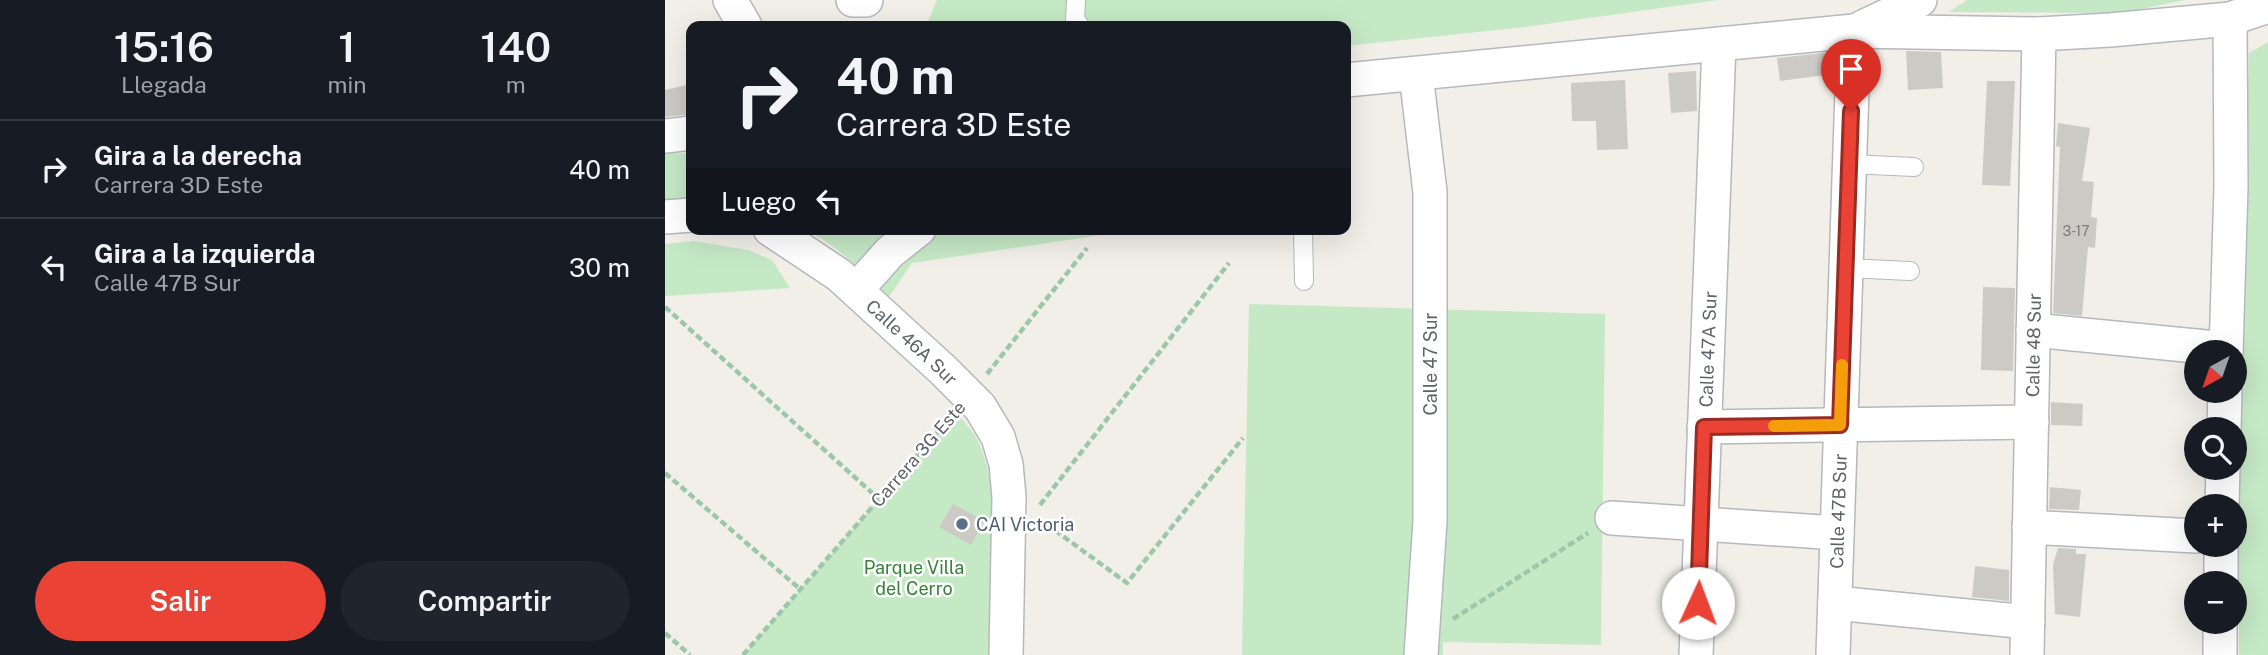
<!DOCTYPE html>
<html lang="es">
<meta charset="utf-8">
<style>
:root{--surface:#171b24;--page:#20242c;--text:#f1f3f6;--muted:#9ea1a6;--line:#363941;--accent:#ea4335}
body{margin:0;font-family:"Public Sans",sans-serif;background:var(--page);color:var(--text);height:100vh;display:flex;flex-direction:column;font-size:26px;white-space:nowrap}
*{box-sizing:border-box;margin:0}
p{font-size:23px;color:var(--muted)}
.icon{flex:none;width:38px;height:38px;fill:none;stroke:currentColor;stroke-width:2;stroke-linecap:round;stroke-linejoin:round}
.map{position:relative;flex:1;overflow:hidden}
.panel{display:flex;flex-direction:column;background:var(--surface);width:665px}
.panel>*{flex:none}
.guide{position:absolute;left:21px;top:21px;width:665px;height:214px;border-radius:14px;box-shadow:0 7px 28px #0002;background:#171b24;color:var(--text);overflow:hidden}
.needle{width:46px;rotate:220deg}
.controls{position:absolute;left:1519px;top:340px;display:grid;gap:14px}
.controls a{display:grid;place-items:center;width:63px;height:63px;border-radius:50%;background:var(--surface);box-shadow:0 7px 28px #0002;font-size:35px}
.pin{position:absolute;display:grid;place-items:center;width:60px;height:60px;color:#fff;margin:-72px -30px;border-radius:50% 50% 50% 0;rotate:-45deg;box-shadow:0 0 7px #0007}
.pin .icon{rotate:45deg}
.me{position:absolute;width:77px;margin:-38px;rotate:2deg;stroke-linejoin:round;filter:drop-shadow(0 0 5px #0008)}
.turn{display:flex;align-items:center;gap:24px;height:147px;padding:0 35px;font-size:32px}
.turn .icon{width:91px;height:91px;stroke-width:2.5}
.turn b{display:block;font-size:49px;line-height:60px}
.then{display:flex;align-items:center;height:66px;padding:0 35px;background:#0003;gap:14px;font-size:26px}
.eta{display:flex;justify-content:space-evenly;align-items:center;height:119px;text-align:center}
.eta b{font-size:42px;font-weight:600;line-height:49px}
.button{display:flex;gap:14px;margin-top:auto;padding:14px 35px}
.button a{flex:1;height:80px;border-radius:42px;background:var(--accent);color:#fff;font-size:28px;font-weight:600;line-height:80px;text-align:center}
.button a+a{background:var(--page);color:var(--text)}
ul{padding:0;list-style:none}
li{display:flex;align-items:center;gap:21px;height:98px;padding:0 35px;border-top:2px solid var(--line)}
li div{flex:1}
li b{display:block;font-size:26px}
li em{font-style:normal}
main{display:flex;flex:1;min-height:0}
.map>svg:first-child{display:block}
.green{fill:#c5e8c5}
.building{fill:#cccac5}
.lines{fill:none;stroke-linecap:round;stroke-linejoin:round}
.lane-casing{stroke:#b5b8bc;stroke-width:20}
.street-casing{stroke:#b5b8bc;stroke-width:36}
.path{stroke:#9cc7a9;stroke-width:4.5;stroke-dasharray:7 3.5;stroke-linecap:butt}
.lane{stroke:#fff;stroke-width:18}
.street{stroke:#fff;stroke-width:33}
.route-casing{stroke:#982c22;stroke-width:18}
.route{stroke:#ea4335;stroke-width:12}
.slow{stroke:#f59e0b;stroke-width:12}
.service-dot{fill:#5c6f8a;stroke:#fff;stroke-width:2.5}
.labels{text-anchor:middle;dominant-baseline:central;stroke-width:5;stroke-linejoin:round;paint-order:stroke}
.number-label{font-size:14px;fill:#7a7d7f}
.street-label{font-size:18px;fill:#5f6368;stroke:#fff}
.service-label{font-size:18px;fill:#4e5e75;stroke:#fff;text-anchor:start}
.park-label{font-size:18px;fill:#348238;stroke:#fff}
</style>
<main>
<section class="panel">
<div class="eta">
<div><b>15:16</b><p>Llegada</p></div>
<div><b>1</b><p>min</p></div>
<div><b>140</b><p>m</p></div>
</div>
<ul>
<li><svg class="icon" aria-label="right" viewBox="0 0 24 24"><path d="M7 20v-9h11M14 6l5 5-5 5"/></svg><div><b>Gira a la derecha</b><p>Carrera 3D Este</p></div><em>40 m</em></li>
<li><svg class="icon" aria-label="left" viewBox="0 0 24 24"><path d="M17 20v-9H6M10 6l-5 5 5 5"/></svg><div><b>Gira a la izquierda</b><p>Calle 47B Sur</p></div><em>30 m</em></li>
</ul>
<div class="button"><a>Salir</a><a>Compartir</a></div>
</section>
<div class="map">
<svg width="1603" height="655" viewBox="0 0 1603 655">
<rect width="100%" height="100%" fill="#f1efe8"/>
<path class="green" d="M272,0H1053L860,27L681,46V26H261Z
M1302,0H1520L1457,13L1284,12Z
M1603,42V655H1574L1573,381L1584,53Z
M26,153V205H0V154Z
M138,229H477L247,263L224,297C200,275 169,241 138,229Z
M29,241L83,250L107,260L125,288L0,296V244Z
M584,304L940,314L936,645L778,642V655H577Z
M291,411C298,421 308,431 313,441C341,501 327,590 325,655H78Z"/>
<path class="building" d="M1241,51L1276,52L1278,88L1243,90Z
M1167,52L1168,74L1115,81L1112,58Z
M1031,71L1032,111L1006,113L1003,73Z
M960,80L963,149L932,150L931,121H907L906,83Z
M1322,81H1350L1345,186L1317,185Z
M26,84V114L0,117V90Z
M1393,123L1425,128L1417,181L1429,182L1426,217L1432,218L1430,248L1423,247L1417,316L1388,313L1395,147L1391,146Z
M1318,287L1350,288L1348,371L1316,370Z
M1386,402L1418,404L1417,426L1386,425Z
M1385,487L1416,490L1414,510L1384,509Z
M288,504L319,521L306,545L274,527Z
M1393,548L1411,549V554H1421L1415,617L1390,614L1388,565Z
M1310,566L1344,570V601L1307,597Z"/>
<g class="lines">
<defs>
<path id="lane" d="M411,0L410,19L415,26
M1184,164L1249,167
M638,229L639,281
M1181,268L1245,271"/>
<g id="street">
<path d="M65,0L80,26"/>
<path d="M188,0H201"/>
<path d="M1198,27L1255,0"/>
<path d="M751,74L765,192V521L756,655"/>
<path d="M681,80L1189,31L1374,34L1445,30L1565,19L1603,6"/>
<path d="M0,136L26,133"/>
<path d="M0,217L26,215"/>
<path id="s1" d="M105,229L174,275L278,370L315,407L333,437L341,464L344,497L341,655"/>
<path d="M191,290L225,252L254,229"/>
<path d="M1368,330L1561,349"/>
<path d="M1561,352L1566,187L1565,19"/>
<path d="M1039,427L1367,422"/>
<path d="M1559,429L1560,390"/>
<path d="M1557,506L1558,467"/>
<path d="M947,518L1172,533"/>
<path d="M1364,527L1531,536"/>
<path d="M1556,583V544"/>
<path d="M1170,603L1363,622"/>
<path id="s2" d="M1031,655L1054,44"/>
<path id="s3" d="M1168,655L1189,31"/>
<path id="s4" d="M1362,655L1374,34"/>
<path d="M1555,655V621"/>
</g>
</defs>
<use href="#lane" class="lane-casing"/>
<use href="#street" class="street-casing"/>
<path class="path" d="M0,307L214,499
M322,374L422,248
M0,473L135,589
M375,505L564,263
M373,518L462,583L578,438
M788,619L923,533
M0,633L25,655
M78,655L285,418"/>
<use href="#lane" class="lane"/>
<use href="#street" class="street"/>
</g>
<g class="lines">
<defs>
<path id="route" d="M1033,603L1039,427L1175,425L1186,111"/>
</defs>
<use href="#route" class="route-casing"/>
<use href="#route" class="route"/>
<path class="slow" d="M1109,426L1175,425L1177,365"/>
</g>
<circle class="service-dot" cx="297" cy="524" r="7"/>
<g class="labels">
<g class="number-label">
<text x="1411" y="231">3-17</text>
</g>
<g class="street-label">
<text stroke="none"><textPath href="#s1" startOffset="182">Calle 46A Sur</textPath></text>
<text stroke="none"><textPath href="#s4" startOffset="310">Calle 48 Sur</textPath></text>
<text stroke="none"><textPath href="#s2" startOffset="306">Calle 47A Sur</textPath></text>
<text transform="translate(765 364) rotate(-90)">Calle 47 Sur</text>
<text transform="translate(253 454) rotate(-49)">Carrera 3G Este</text>
<text stroke="none"><textPath href="#s3" startOffset="144">Calle 47B Sur</textPath></text>
</g>
<g class="service-label">
<text x="311" y="524">CAI Victoria</text>
</g>
<g class="park-label">
<text x="249" y="567">Parque Villa<tspan x="249" dy="21">del Cerro</tspan></text>
</g>
</g>
</svg>
<div class="controls">
<a><svg class="needle" viewBox="-14 -14 28 28"><path d="M0-13l5 13h-10z" fill="#e53935"/><path d="M0 13l5-13h-10z" fill="#9ea1a6"/></svg></a>
<a><svg class="icon" aria-label="search" viewBox="0 0 24 24"><circle cx="10" cy="10" r="6"/><path d="M15 15l6 6"/></svg></a>
<a>+</a>
<a>−</a>
</div>
<div class="pin" style="left:1186px;top:111px;background:#d93025"><svg class="icon" aria-label="arrive" viewBox="0 0 24 24"><path d="M6 21V4h12l-3 4 3 4H6"/></svg></div>
<svg class="me" style="left:1033px;top:603px" viewBox="-20 -20 40 40"><circle r="19" fill="#fff"/><path d="M0-13L10 11 0 6-10 11z" fill="#ea4335"/></svg>
<div class="guide">
<div class="turn"><svg class="icon" aria-label="right" viewBox="0 0 24 24"><path d="M7 20v-9h11M14 6l5 5-5 5"/></svg><div><b>40 m</b>Carrera 3D Este</div></div>
<div class="then">Luego<svg class="icon" aria-label="left" viewBox="0 0 24 24"><path d="M17 20v-9H6M10 6l-5 5 5 5"/></svg></div>
</div>
</div>
</main>
